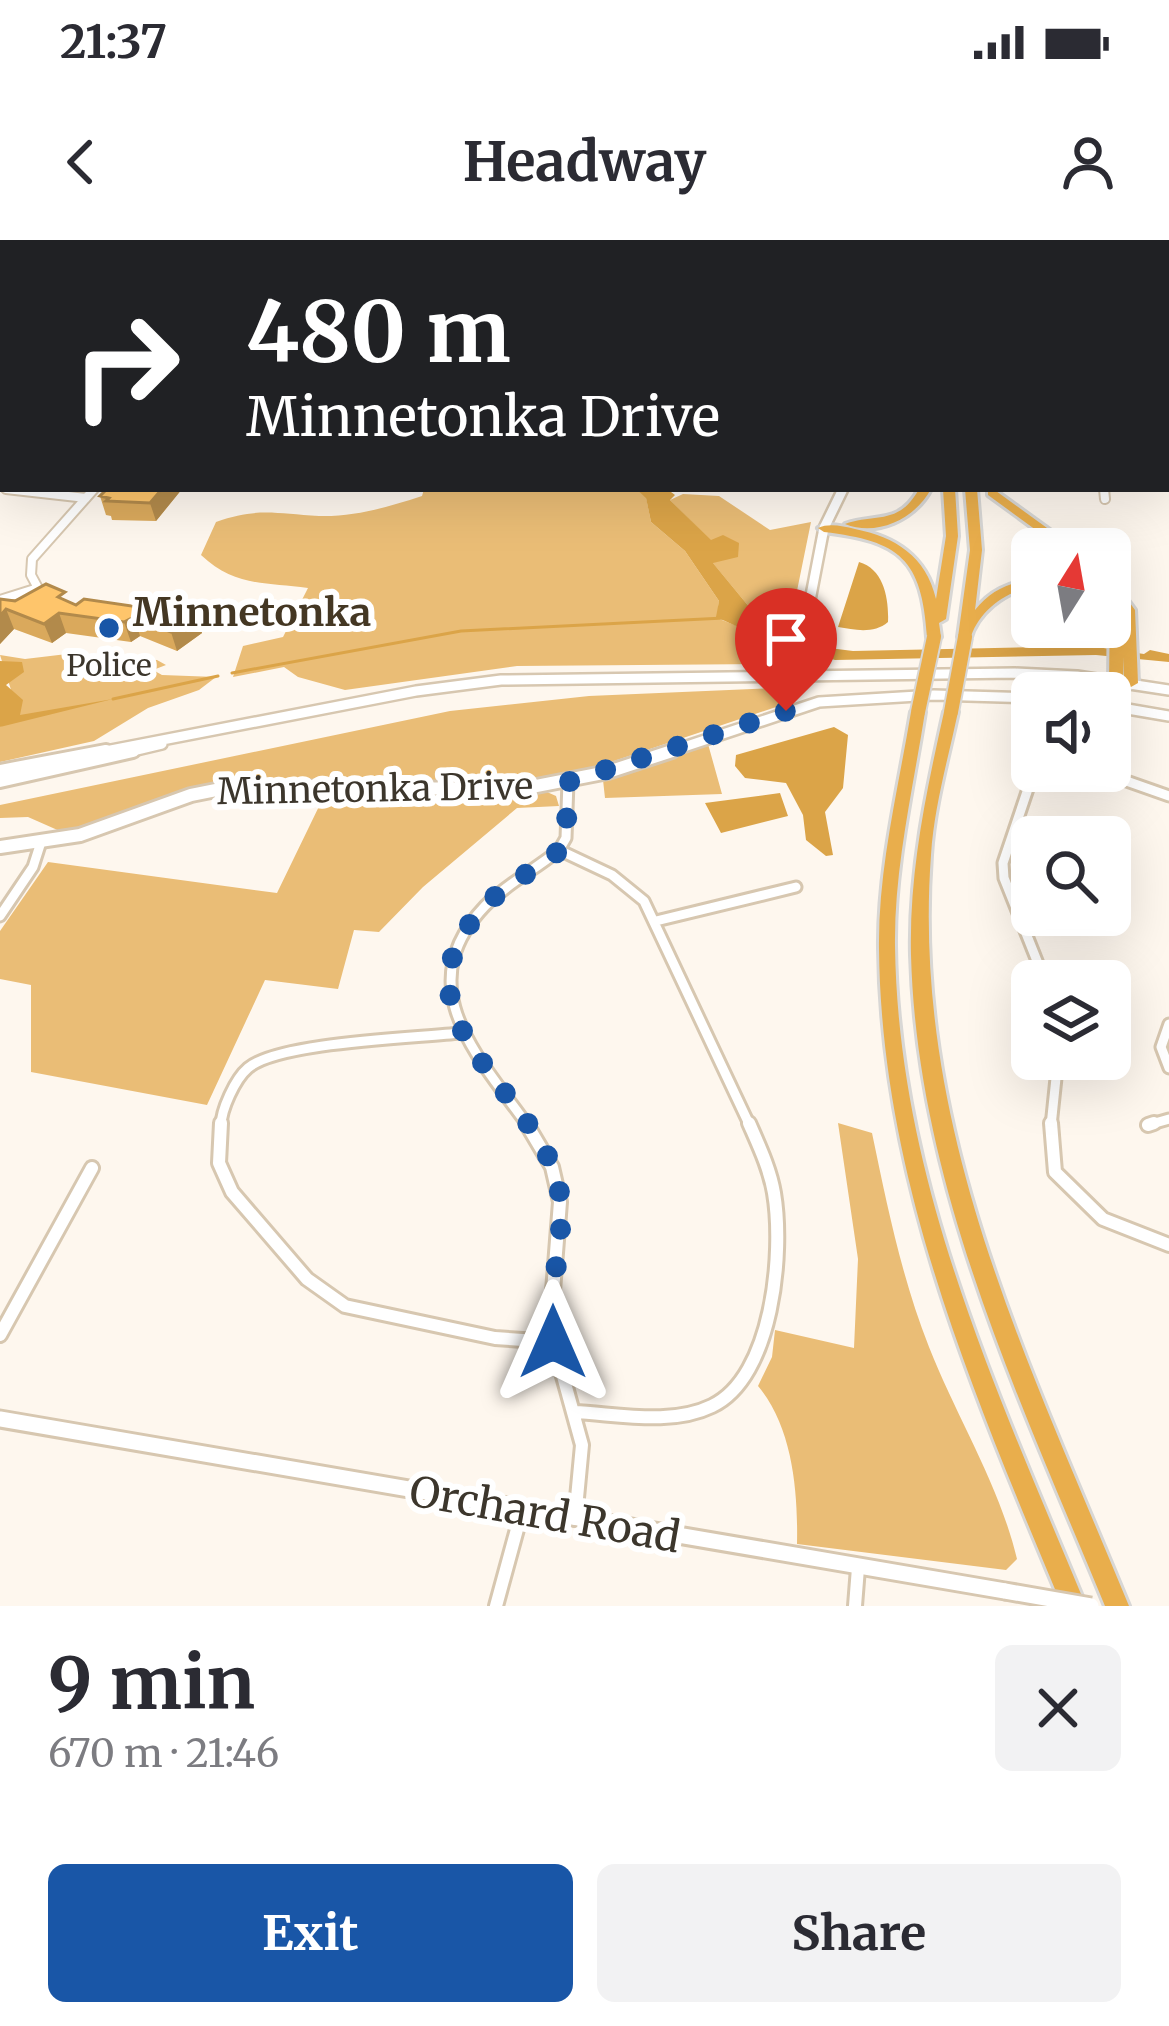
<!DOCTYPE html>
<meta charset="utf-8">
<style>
:root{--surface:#fff;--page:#f2f2f3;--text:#2b2b33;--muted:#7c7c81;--accent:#1956a7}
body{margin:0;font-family:Merriweather,serif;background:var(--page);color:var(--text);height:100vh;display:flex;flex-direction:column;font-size:45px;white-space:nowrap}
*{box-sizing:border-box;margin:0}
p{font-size:39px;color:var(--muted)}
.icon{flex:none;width:66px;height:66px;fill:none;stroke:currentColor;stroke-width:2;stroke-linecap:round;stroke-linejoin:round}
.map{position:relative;height:1366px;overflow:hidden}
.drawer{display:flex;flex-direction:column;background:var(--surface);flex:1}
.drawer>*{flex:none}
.top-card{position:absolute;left:0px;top:0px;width:1170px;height:252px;box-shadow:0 12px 48px #0002;background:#202124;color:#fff;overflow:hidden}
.needle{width:78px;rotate:11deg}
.buttons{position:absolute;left:1011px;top:288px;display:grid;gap:24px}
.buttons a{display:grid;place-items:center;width:120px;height:120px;border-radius:18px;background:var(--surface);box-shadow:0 12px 48px #0002;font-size:60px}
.pin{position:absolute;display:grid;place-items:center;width:102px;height:102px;color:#fff;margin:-123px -51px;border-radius:50% 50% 50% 0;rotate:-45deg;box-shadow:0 0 12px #0007}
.pin .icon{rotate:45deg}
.me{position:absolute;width:132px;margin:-66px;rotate:0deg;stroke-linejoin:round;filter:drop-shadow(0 0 9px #0008)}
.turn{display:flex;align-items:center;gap:42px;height:252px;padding:0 48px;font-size:54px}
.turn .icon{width:156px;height:156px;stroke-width:2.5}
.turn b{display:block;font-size:84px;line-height:102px}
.round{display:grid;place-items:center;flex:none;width:126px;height:126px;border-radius:18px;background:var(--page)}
.head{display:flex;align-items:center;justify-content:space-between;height:204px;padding:0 48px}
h1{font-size:72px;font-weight:700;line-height:90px}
.action{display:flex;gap:24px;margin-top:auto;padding:24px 48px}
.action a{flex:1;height:138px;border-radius:18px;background:var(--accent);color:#fff;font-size:48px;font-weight:700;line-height:138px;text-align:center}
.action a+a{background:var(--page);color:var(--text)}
.status{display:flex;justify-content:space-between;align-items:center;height:84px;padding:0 60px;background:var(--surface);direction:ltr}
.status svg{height:33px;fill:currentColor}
header{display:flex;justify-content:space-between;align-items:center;height:156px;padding:0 48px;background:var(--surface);font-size:54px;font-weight:700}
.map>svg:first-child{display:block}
.green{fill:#eabd76}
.water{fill:#dba448}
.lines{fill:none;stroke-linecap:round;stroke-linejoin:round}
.stream{stroke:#dba448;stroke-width:3}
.street-far3-casing{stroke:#d7c7b0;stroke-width:9}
.street-far2-casing{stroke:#d7c7b0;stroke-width:12}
.street-far1-casing{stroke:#d7c7b0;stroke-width:15}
.street-casing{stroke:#d7c7b0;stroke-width:18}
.secondary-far2-casing{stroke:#d7c7b0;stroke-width:14}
.secondary-far1-casing{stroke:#d7c7b0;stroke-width:18}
.secondary-casing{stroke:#d7c7b0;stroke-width:21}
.highway-casing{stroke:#d8d7d5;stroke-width:6}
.street-far3{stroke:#fff;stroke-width:6}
.street-far2{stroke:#fff;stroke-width:8}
.street-far1{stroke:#fff;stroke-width:9}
.street{stroke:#fff;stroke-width:12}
.secondary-far2{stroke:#fff;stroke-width:9}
.secondary-far1{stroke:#fff;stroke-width:12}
.secondary{stroke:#fff;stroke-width:15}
.highway{fill:#e9ae4c;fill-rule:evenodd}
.secondary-bridge-casing{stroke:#d7c7b0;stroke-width:21;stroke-linecap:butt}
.highway-bridge-casing{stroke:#d8d7d5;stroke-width:18;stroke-linecap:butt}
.secondary-bridge{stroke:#fff;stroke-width:15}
.highway-bridge{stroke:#e9ae4c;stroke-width:14}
.wall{fill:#daa95c}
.shaded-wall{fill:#b28a4b}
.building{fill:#fec56b;stroke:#b28a4b;stroke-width:3}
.route{stroke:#1956a7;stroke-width:21;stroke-dasharray:0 37.8}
.poi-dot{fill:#1956a7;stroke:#fff;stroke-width:4.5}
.labels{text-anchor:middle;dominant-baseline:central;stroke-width:12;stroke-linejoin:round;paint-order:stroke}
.far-poi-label{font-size:30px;fill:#3c362c;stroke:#fff}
.street-label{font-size:36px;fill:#3c362c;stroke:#fff}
.far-district-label{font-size:39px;font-weight:bold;fill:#443723;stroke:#fff}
.near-street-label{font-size:42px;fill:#3c362c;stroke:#fff}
</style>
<div class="status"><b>21:37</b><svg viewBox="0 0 49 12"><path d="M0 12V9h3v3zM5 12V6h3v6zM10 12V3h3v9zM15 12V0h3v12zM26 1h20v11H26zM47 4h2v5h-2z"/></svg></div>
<header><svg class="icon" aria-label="back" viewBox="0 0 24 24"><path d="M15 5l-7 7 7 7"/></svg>Headway<svg class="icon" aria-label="person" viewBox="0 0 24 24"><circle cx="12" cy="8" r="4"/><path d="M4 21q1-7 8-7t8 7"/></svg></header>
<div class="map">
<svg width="1169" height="1366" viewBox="0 0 1169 1366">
<rect width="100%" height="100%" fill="#fef7ee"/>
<path class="green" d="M424,249H636L646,257L651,282L685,311L719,361L717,378L785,405L781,417L766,424L517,426L345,450L298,437L284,427L233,437L243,406L283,397L308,348C265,342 235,347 201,315L216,282C258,267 276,274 319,276C355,277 388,267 422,256Z
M683,254L719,256L770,290L811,282L788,395L760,380L712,322L718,318L711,301L670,260Z
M67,414L157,420L166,425L153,430L162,435L216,437L199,450L148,468L94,501L0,522V487L19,475L0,415L25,419Z
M773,448L778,451L779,466L575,534L485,543L221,540L62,592L28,577L0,578V565L450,471L589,456Z
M708,504L722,554L605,558L603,540Z
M547,552L556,556L559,566L517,568L423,647L379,692L354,690L338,749L265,740L207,865L31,832V745L0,739V691L48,622L277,653L325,554L496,557Z
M838,883L872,893C887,965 902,1039 929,1107C957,1178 999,1244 1017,1319L1006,1330L797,1304C798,1252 793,1188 758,1146L772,1117L775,1090L854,1108L858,1019Z"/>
<path class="water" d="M636,249H667L675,255L670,260L711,300L723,295L739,303L738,317L713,323L760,380L789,399L813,406L853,411L1090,406L1144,414L1150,410L1169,414V422L1096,415L835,420L772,402L716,377L719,361L685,311L651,282L646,258Z
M859,322C884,329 889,359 888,382C874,394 855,390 838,387Z
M0,421L22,422L24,432L6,445L23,460L20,475L113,459L0,487Z
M834,487L848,495L843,548L825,572L833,615L826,616L806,600L803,575L786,543L745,538L735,526L736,515Z
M780,553L788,576L721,593L705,563Z"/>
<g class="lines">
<path class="stream" d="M232,433L461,391L724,378
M113,459L218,436"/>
<defs>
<path id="street-far3" d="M751,0L756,3
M963,0L973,3
M1005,3L1009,0"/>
<path id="street-far2" d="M6,249L86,258
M1104,249L1105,259
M0,360L38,348L31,335L32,319L94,249"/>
<path id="street-far1" d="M1034,531L1003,623L1004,638L1045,741
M1098,531L1169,556
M559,610L612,635L644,661L750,886
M0,676L33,627L41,602
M656,681L796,647
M1169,784L1161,807L1169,828
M1148,885L1169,879
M221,886C221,870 235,839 248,828C278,802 416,798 460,793
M528,886C479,817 408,747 485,666C506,644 535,630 559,610L566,598L568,542
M1051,886L1058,819"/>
<path id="street" d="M221,883L219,923L232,952L307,1039L345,1066L495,1098L553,1102
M526,883L552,927L560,962L550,1089L582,1205L575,1279
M1051,883L1055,932L1103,979L1169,1005
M1148,885L1154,883
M0,1095L92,928
M574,1172C618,1174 671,1186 712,1166C773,1137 784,1012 774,953C770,929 759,906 749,883
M496,1366L522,1271
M855,1366L858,1328"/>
<path id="secondary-far2" d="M796,433L824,288L843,249
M1110,466L1169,476
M90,514L416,451L501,440L1015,433L1077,436L1169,450
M120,514L162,504
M663,514L819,462L934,455L1032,458"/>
<path id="secondary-far1" d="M0,531L106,511
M0,541L133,511
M0,607L80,595L191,555L231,547L521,549L608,532L672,511"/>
<path id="secondary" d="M0,1179L1005,1351"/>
<path id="highway" d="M821,0H829L831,3H823Z
M838,0H846L848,3H840Z
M919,249H931C915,279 877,297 845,284C875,273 899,286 919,249Z
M943,249H955L958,296L946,379L939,383L941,397L934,401L927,397C922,319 900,301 824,292L818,288C829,283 842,286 855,289C895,297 926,316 936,359L946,296Z
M965,249H977L982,310L975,370C990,351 1008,343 1032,339V347C1004,352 977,373 970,400L965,401L958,397L970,310Z
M988,251H996L1076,309H1062L988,255Z
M1110,340L1114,341L1135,370L1138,443L1131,447L1124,443V417L1123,441L1116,445L1109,441L1110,366L1115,367L1123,380C1122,362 1110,360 1110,340Z
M918,467L925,472C913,549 894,628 895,706C898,941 998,1154 1086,1366H1062C974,1155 881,941 879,708C878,629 898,550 911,472Z
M951,467L958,472C948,519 934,567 931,615C911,888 1028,1121 1129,1366H1105C1019,1158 917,944 911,715C909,632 926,553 944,472Z"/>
</defs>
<use href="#street-far3" class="street-far3-casing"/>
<use href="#street-far2" class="street-far2-casing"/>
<use href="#street-far1" class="street-far1-casing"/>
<use href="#street" class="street-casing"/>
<use href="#secondary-far2" class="secondary-far2-casing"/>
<use href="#secondary-far1" class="secondary-far1-casing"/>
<use href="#secondary" class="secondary-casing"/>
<use href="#highway" class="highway-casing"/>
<use href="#street-far3" class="street-far3"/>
<use href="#street-far2" class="street-far2"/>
<use href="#street-far1" class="street-far1"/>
<use href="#street" class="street"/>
<use href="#secondary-far2" class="secondary-far2"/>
<use href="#secondary-far1" class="secondary-far1"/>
<use href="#secondary" class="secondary"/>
<use href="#highway" class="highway"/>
<defs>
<path id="secondary-bridge" d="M1005,1351L1091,1366"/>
<path id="highway-bridge" d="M918,472L934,397
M951,472L965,397"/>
</defs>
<use href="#secondary-bridge" class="secondary-bridge-casing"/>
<use href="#highway-bridge" class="highway-bridge-casing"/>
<use href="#secondary-bridge" class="secondary-bridge"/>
<use href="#highway-bridge" class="highway-bridge"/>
</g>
<path class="wall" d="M107,249H182L156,281L112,280L111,276L106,275L100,256Z
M0,359L68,361L76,365L145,368L196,373L202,393L177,411L140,396L131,402L66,393L52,403L14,389L0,404Z"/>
<path class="shaded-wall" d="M162,249H182L156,281L150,263Z
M6,369L14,389L0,404V376Z
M59,373L66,393L52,403L44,384Z
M196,373L202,393L177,411L171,392Z
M134,377L140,396L131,402L124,382Z"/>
<path class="building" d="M107,249H162L150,263L106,261L109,258L100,256Z
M46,344L65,352L58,357L76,365L84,359L145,368L159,359L196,373L171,392L134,377L124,382L59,373L44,384L6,369L0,376V359L15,361Z"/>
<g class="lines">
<path class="route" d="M553,1102C544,1045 575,983 553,928C516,837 386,768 486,665C507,643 536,630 560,610L566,598L568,542L786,471"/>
</g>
<circle class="poi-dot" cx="109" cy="388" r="12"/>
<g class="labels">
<g class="far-poi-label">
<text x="109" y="425">Police</text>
</g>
<g class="street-label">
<text transform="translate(375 549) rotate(-1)">Minnetonka Drive</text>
</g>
<g class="far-district-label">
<text x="252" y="372">Minnetonka</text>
</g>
<g class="near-street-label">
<text transform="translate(545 1274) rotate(10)">Orchard Road</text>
</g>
</g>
</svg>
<div class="buttons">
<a><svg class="needle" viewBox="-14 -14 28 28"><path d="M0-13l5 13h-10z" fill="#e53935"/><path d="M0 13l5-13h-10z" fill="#7c7c81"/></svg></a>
<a><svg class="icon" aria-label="sound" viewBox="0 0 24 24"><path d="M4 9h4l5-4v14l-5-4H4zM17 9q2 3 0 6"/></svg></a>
<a><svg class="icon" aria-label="search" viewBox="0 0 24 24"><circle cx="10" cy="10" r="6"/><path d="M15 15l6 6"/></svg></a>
<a><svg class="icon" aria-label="layers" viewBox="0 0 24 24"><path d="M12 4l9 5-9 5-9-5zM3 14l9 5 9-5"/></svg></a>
</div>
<div class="pin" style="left:786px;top:471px;background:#d93025"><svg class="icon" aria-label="arrive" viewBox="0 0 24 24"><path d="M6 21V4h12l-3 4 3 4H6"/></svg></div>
<svg class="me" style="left:553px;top:1102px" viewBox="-20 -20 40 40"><path d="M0-17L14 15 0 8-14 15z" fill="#1956a7" stroke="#fff" stroke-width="4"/></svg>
<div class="top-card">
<div class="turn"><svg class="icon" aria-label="right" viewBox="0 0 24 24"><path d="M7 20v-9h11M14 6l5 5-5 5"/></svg><div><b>480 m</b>Minnetonka Drive</div></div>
</div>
</div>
<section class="drawer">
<div class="head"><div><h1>9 min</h1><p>670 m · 21:46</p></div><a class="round"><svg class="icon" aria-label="close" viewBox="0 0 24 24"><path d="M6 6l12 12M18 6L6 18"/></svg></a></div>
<div class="action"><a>Exit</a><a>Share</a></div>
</section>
